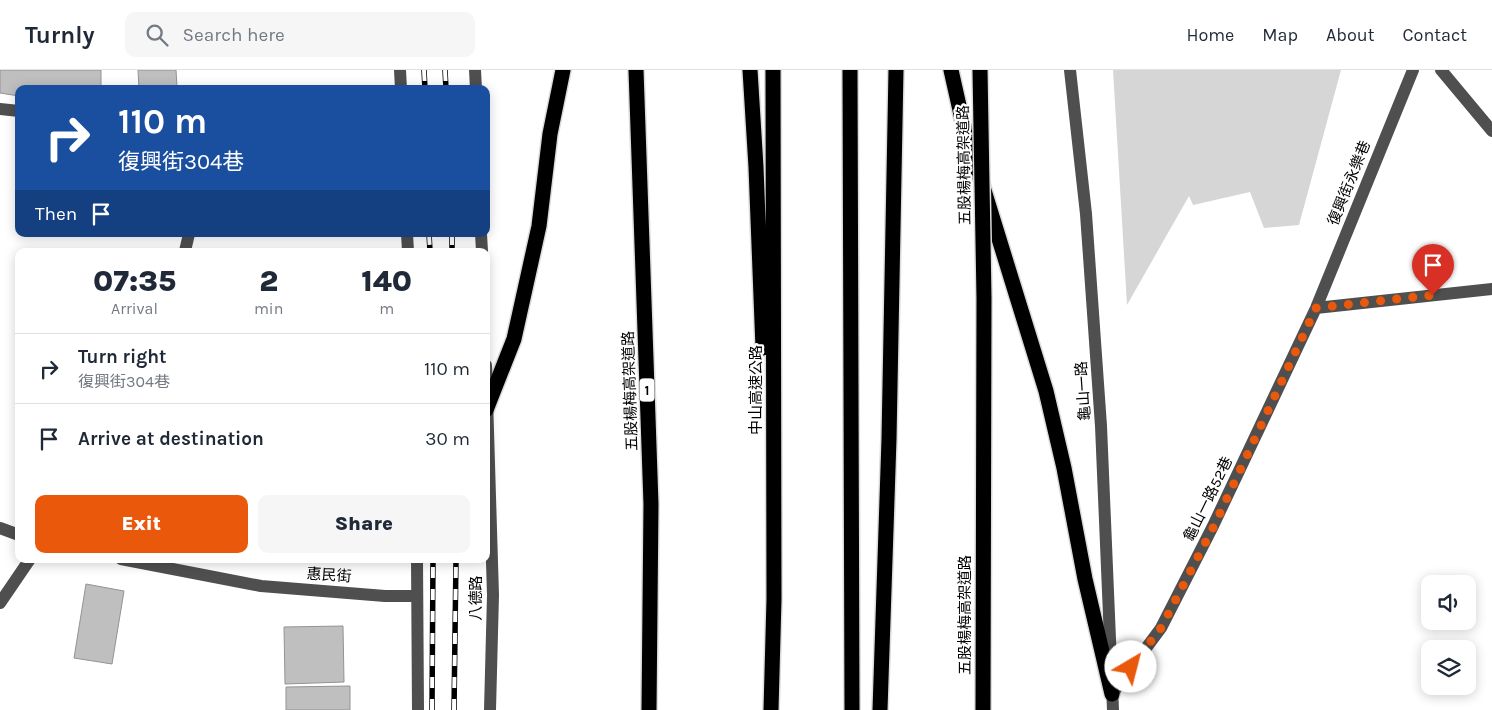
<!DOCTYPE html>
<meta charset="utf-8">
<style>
:root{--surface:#fff;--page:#f6f6f7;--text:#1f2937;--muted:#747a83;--line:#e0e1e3;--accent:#ea580c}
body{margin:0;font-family:Karla,"Noto Sans TC",sans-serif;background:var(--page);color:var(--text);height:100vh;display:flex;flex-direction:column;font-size:19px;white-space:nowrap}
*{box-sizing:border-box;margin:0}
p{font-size:16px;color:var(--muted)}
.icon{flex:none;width:28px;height:28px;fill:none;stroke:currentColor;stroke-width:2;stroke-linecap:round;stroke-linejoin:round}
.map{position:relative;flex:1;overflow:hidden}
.side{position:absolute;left:15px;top:178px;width:475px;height:315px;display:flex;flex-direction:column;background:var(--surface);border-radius:10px;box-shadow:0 2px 12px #0003}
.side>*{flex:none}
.guide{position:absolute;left:15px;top:15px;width:475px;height:152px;border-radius:10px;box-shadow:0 2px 12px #0003;background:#1a4fa0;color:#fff;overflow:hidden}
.buttons{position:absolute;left:1421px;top:505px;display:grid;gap:10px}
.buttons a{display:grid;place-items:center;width:55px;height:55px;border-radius:10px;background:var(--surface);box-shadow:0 2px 12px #0003;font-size:25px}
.pin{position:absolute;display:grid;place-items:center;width:42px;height:42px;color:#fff;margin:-51px -21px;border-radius:50% 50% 50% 0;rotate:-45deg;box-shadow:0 0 5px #0007}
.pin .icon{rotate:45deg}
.me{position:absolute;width:55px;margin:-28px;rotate:37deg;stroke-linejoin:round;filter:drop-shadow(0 0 4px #0008)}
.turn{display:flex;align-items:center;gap:18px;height:105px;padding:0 20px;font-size:22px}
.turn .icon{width:65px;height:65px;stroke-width:2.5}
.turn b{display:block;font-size:35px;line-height:42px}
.then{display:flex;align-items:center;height:48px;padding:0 20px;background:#0003;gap:10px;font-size:19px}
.eta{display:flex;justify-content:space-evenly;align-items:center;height:85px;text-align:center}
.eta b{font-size:30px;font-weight:800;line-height:35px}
.primary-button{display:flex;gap:10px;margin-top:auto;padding:10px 20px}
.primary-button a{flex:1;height:58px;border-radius:10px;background:var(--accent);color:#fff;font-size:20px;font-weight:800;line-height:58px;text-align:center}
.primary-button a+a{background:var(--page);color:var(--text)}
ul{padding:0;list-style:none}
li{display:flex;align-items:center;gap:15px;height:70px;padding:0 20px;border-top:1px solid var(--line)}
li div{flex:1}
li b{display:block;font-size:19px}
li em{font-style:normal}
header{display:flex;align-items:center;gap:30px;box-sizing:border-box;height:70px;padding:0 25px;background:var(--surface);border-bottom:1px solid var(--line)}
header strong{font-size:24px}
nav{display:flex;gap:28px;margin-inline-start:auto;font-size:18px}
.search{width:350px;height:45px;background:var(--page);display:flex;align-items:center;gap:12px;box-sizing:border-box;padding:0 18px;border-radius:10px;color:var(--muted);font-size:19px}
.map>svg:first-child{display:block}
.green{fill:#d6d6d6}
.building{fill:#bfbfbf;stroke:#939393}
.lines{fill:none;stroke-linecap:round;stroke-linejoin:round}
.highway-casing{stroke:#dbdbdb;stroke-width:18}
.minor{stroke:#4f4f4f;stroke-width:12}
.highway{stroke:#000;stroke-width:15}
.rail-casing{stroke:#000;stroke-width:5.5}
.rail{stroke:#fff;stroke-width:4;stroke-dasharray:11;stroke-linecap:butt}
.highway-bridge-casing{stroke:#dbdbdb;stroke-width:18;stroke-linecap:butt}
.highway-bridge{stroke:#000;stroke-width:15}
.route{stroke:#ea580c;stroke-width:9;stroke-dasharray:0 16.2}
.labels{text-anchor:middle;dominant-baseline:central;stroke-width:4.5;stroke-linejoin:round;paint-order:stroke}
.shield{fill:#fff;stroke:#4c4c4c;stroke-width:1}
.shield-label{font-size:14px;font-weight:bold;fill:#000}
.street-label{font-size:15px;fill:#000;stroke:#fff}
</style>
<header>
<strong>Turnly</strong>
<div class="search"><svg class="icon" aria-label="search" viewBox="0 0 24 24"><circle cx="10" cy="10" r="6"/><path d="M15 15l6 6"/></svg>Search here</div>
<nav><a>Home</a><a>Map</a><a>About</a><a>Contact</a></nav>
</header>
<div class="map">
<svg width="1492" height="640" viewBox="0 0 1492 640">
<rect width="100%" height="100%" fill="#fff"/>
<path class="green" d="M1113,0H1341L1299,155L1264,158L1250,122L1193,135L1189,126L1127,235Z"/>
<path class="building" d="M0,0H101V19H19V26L0,23Z
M138,0H176L177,17L139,19Z
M86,514L124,521L112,594L74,588Z
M343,556L344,612L285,614L284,557Z
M350,616V640H286V617Z"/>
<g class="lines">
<defs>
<path id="highway" d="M636,0L651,434L649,640
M750,0L756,97L763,278
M850,0L852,640
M951,0L962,49L1046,321L1064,398L1085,509L1112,624
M486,340L514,269L539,156L550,64L563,0
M771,640L774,529L773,0
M880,640L889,369L896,0"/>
</defs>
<use href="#highway" class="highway-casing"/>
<path class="minor" d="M400,0L401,19
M475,0L476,19
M1070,0L1086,144L1101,356L1113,640
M1441,0L1492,61
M0,39L19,41
M407,164L408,181
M481,164L482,181
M185,181L189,164
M1316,238L1492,219
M486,295L493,525L490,640
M0,458L19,465
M121,489L261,516L385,526H417
M417,489L418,640
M0,533L30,489
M1112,624L1161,558L1213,456L1316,238L1413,0"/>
<use href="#highway" class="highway"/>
<defs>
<path id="rail" d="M424,0L425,19
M445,0L446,19
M429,164L430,181
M452,164V181
M432,640L433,489
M454,640L456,489"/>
</defs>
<use href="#rail" class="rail-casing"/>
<use href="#rail" class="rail"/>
<defs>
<path id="highway-bridge" d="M980,0L984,228L983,640"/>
</defs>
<use href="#highway-bridge" class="highway-bridge-casing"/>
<use href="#highway-bridge" class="highway-bridge"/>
</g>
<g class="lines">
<path class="route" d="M1131,597L1161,558L1214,456L1316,238L1433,225"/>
</g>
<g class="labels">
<rect class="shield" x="639.5" y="308.5" width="15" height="23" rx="4"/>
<g class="shield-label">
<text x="647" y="320">1</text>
</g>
<g class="street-label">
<text transform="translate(964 95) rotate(-91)">五股楊梅高架道路</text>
<text transform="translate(1349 113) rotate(-68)">復興街永樂巷</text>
<text transform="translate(756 320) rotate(-90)">中山高速公路</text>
<text transform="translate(630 321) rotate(-92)">五股楊梅高架道路</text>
<text transform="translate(1083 321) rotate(-94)">龜山一路</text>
<text transform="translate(1208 429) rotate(-64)">龜山一路52巷</text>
<text transform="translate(329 505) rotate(4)">惠民街</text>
<text transform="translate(476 528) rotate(-90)">八德路</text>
<text transform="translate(965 545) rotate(-90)">五股楊梅高架道路</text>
</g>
</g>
</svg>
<div class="buttons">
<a><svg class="icon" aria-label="sound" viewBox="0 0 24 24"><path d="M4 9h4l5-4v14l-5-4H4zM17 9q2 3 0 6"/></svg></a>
<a><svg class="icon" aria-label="layers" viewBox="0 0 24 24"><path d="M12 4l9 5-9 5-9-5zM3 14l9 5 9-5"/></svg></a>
</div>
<div class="pin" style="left:1433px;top:225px;background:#d93025"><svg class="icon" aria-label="arrive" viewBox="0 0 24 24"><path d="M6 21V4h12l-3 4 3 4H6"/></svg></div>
<svg class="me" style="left:1131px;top:597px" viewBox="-20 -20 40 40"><circle r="19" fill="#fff"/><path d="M0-13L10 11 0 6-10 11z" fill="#ea580c"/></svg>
<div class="guide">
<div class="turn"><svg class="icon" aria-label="right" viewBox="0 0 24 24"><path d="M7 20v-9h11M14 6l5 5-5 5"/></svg><div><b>110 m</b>復興街304巷</div></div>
<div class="then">Then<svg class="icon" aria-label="arrive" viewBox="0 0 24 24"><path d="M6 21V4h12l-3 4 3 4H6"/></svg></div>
</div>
<section class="side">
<div class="eta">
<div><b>07:35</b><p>Arrival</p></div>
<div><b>2</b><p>min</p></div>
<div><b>140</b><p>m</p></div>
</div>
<ul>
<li><svg class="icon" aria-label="right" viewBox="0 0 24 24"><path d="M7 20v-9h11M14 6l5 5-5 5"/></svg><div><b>Turn right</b><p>復興街304巷</p></div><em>110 m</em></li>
<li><svg class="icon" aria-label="arrive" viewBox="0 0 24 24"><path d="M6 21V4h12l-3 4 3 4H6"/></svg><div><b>Arrive at destination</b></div><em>30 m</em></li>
</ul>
<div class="primary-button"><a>Exit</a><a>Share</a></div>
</section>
</div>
